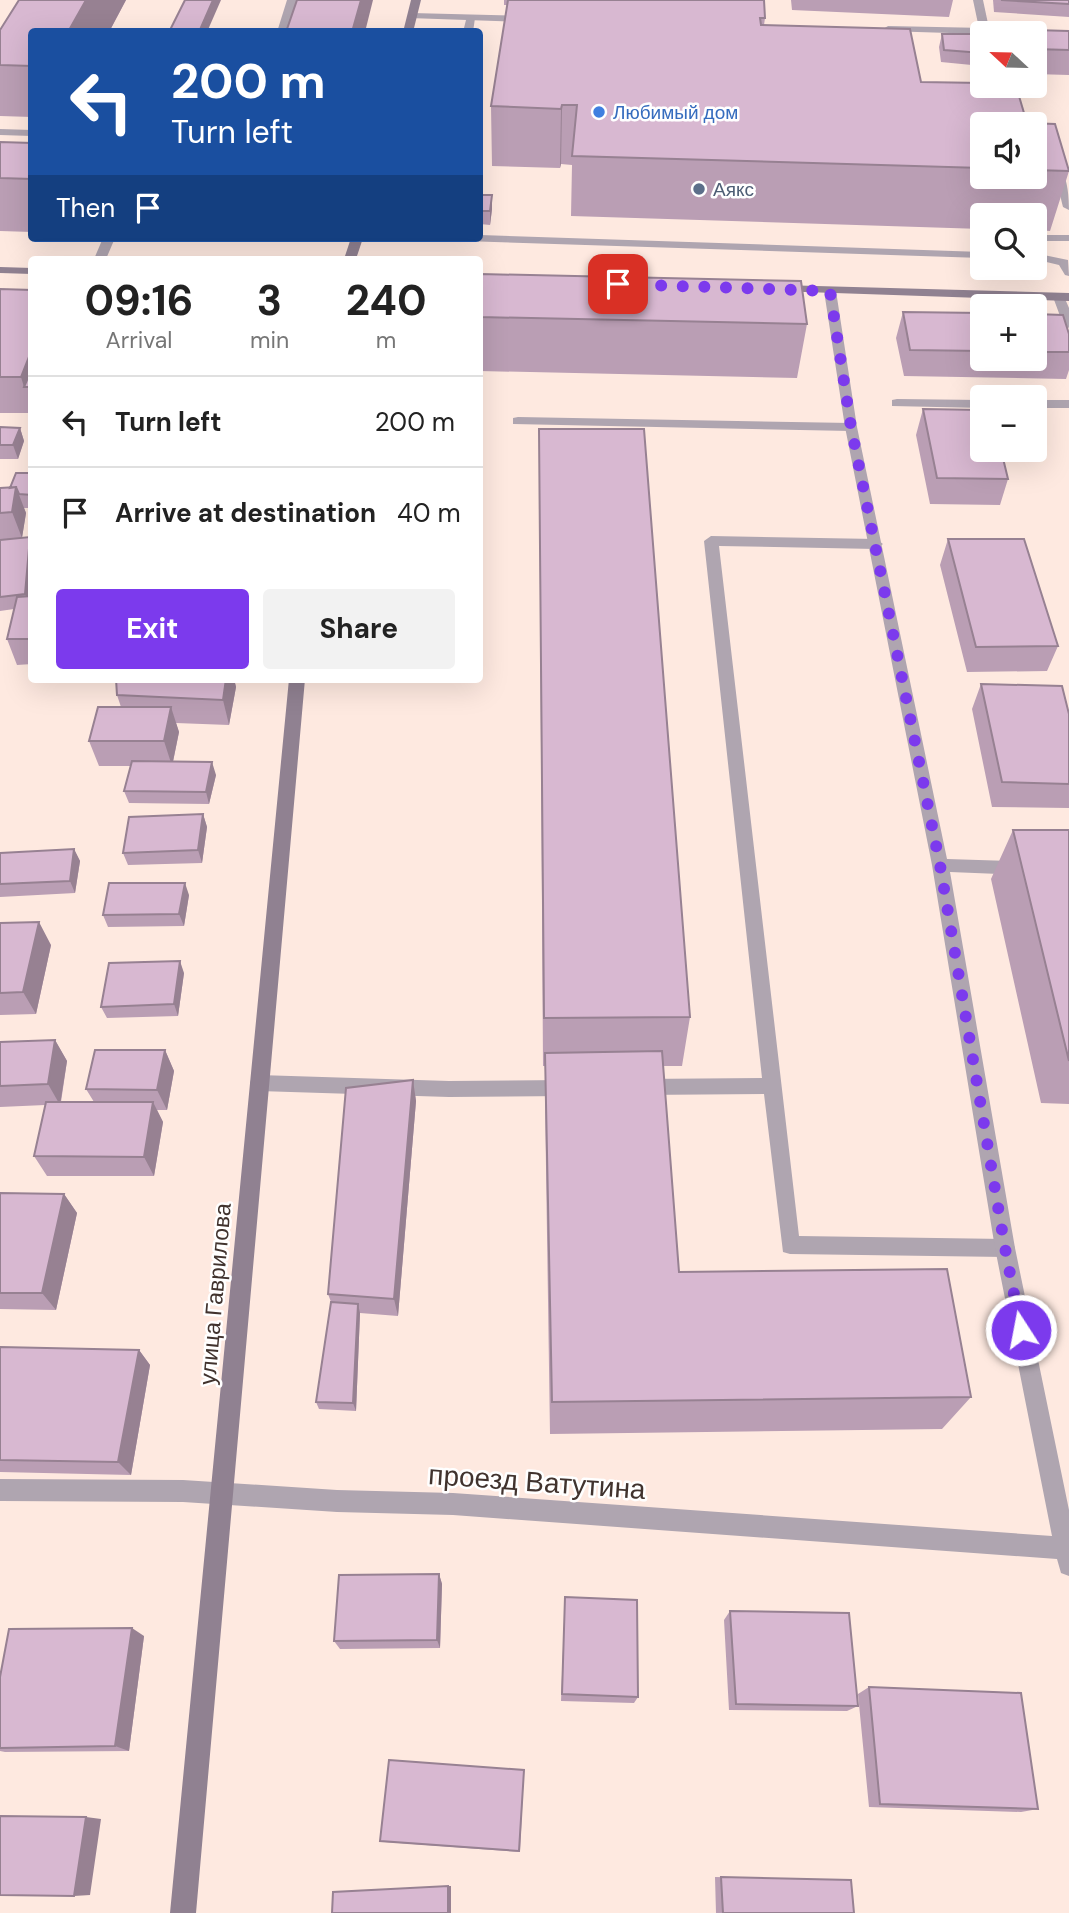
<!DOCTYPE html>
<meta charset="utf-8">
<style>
:root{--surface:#fff;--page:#f2f2f2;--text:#222;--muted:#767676;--line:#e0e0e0;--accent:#7c3aed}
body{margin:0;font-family:"DM Sans",sans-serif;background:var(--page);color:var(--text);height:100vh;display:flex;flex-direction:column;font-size:26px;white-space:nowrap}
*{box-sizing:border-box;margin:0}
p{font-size:23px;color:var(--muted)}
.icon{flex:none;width:38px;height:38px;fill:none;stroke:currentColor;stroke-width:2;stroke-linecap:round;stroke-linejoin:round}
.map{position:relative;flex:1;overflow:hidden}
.details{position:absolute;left:28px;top:256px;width:455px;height:427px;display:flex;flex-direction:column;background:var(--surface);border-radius:7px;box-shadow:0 7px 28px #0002}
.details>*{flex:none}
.banner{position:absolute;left:28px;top:28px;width:455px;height:214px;border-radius:7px;box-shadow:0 7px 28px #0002;background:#1a4fa0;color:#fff;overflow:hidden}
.needle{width:46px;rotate:292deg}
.fabs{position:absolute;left:970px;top:21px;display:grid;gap:14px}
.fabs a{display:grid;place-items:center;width:77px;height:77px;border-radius:7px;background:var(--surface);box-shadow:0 7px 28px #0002;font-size:35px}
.pin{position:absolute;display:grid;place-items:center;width:60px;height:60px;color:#fff;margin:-30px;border-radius:14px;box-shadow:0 4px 10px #0006}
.me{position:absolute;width:77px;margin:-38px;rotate:349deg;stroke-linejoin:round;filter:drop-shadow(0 0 5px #0008)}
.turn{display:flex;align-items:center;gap:24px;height:147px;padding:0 28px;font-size:32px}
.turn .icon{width:91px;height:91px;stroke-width:2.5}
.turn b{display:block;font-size:49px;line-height:60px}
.then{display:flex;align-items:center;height:66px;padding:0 28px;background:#0003;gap:14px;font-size:26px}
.eta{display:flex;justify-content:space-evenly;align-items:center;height:119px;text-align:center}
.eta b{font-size:42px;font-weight:700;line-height:49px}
.cta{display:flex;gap:14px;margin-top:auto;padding:14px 28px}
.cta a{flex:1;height:80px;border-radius:7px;background:var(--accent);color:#fff;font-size:28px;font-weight:700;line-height:80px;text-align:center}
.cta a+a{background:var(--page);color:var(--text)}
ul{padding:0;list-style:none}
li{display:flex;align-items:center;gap:21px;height:91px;padding:0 28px;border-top:2px solid var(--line)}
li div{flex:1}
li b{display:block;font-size:26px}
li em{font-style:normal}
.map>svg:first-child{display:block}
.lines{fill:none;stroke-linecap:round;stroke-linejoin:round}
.lane{fill:#afa5b0;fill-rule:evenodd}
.street{fill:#afa5b0;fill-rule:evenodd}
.secondary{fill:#908191;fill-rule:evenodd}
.wall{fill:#ba9eb4;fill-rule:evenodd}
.shaded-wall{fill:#978192}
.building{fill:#d8b8d1;stroke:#978192;stroke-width:2}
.route{stroke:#7c3aed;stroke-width:12;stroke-dasharray:0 21.6}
.shop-dot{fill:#3f7fe0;stroke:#fff;stroke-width:2.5}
.service-dot{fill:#5c6f8a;stroke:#fff;stroke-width:2.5}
.labels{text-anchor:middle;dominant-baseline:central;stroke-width:5;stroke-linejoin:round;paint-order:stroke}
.far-shop-label{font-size:19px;fill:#366cbe;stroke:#fff;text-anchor:start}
.far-service-label{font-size:19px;fill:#4e5e75;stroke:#fff;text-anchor:start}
.street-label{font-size:23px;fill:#41332e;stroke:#fff}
.near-street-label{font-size:28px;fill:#41332e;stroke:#fff}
</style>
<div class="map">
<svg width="1069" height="1913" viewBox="0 0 1069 1913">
<rect width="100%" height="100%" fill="#fee9e0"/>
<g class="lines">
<path class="lane" d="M287,0H297L287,32H277Z
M973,0H983L990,33H980Z
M467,16L475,18L473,32H463Z
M0,129L32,130V136L0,135Z
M1034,147C1064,157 1069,182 1069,210L1063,207C1058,186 1055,166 1034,154Z
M480,235L982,252V258L463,241L457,238H480Z
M1034,235H1069V241H1034Z
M103,238H115L106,259H94Z
M1034,253L1068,260L1069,276L1065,275L1059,265L1034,259Z
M1059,293L1063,294L1069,308V328L1063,324L1053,297Z
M897,399L982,400V408L892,406V400Z
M1034,400H1069V408H1034Z
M518,417L851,423L857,427L851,431L513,424V418Z
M711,536L876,539L883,544L876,549L719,546L799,1236L1005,1239L1012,1241L1015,1248L1012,1255L1005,1257L790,1254L783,1252L764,1094L640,1095L633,1093L631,1087L633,1081L640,1079L762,1078L704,541Z
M259,1075L449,1081L567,1080L574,1082L576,1088L574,1094L567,1096L449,1097L259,1091L252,1089L250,1083L252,1077Z"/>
<path class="street" d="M412,13L527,16L532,19L527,22L409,18V14Z
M888,26L985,28L990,31L982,34L885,31L883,29Z
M830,287L836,291L857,427L947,859L1069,863V877L950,872L1015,1248L1069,1510V1576L1061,1573L1057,1559L453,1515L337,1512L183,1502L0,1501V1479L183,1480L337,1490L453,1493L1052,1536L995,1248L932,865L845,427L824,291Z"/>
<path class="secondary" d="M411,0H421L413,32H403Z
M351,238H363L356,259H344Z
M0,267L32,268V274L0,273Z
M780,285L1069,293V301L776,291V287Z
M289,679H305L196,1913H170Z"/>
</g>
<path class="wall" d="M19,0H126L109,32H32V117L0,116V30Z
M504,0H764L765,18L764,25L910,29L921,82L982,83V86H1016L1027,123L1055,124L1069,171L1050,231L1034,230V215H982V229L571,216L572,165L561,164L560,168L492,166L491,106L507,5H504ZM982,124H1034V177H982Z
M791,0H953L949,17L792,10Z
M993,0H1069V17L994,12Z
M1001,29L1069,31V75L1034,74V33H1000Z
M942,34H982V66L941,62L939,47Z
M0,142L32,143V232L0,231Z
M480,195H492V209L490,225L480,224Z
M187,238H308L307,241Z
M480,274L807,324L797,378L480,371Z
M0,289L32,290V413H0Z
M903,312L982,313V359H1034V314L1069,334V370L1066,379L904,376L896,338Z
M923,409L1008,479L1000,505L930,504L916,435Z
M0,427L20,428L24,441L18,459H0Z
M539,429L690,1017L682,1066H663L679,1272L971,1397L942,1429L550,1434L545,1100V1066H543Z
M32,473V508H24L26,513L22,537H30L32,542V664L17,665L7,639L14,609L0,611V488H10Z
M948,539L1058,646L1047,671L967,672L940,565Z
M116,679H234L236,687L229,725L176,723L179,732L173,762L216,775L209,804L129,803L124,791L131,766H99L89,741L121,707L117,695Z
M981,684L1069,714V808L992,807L972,709Z
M203,814L207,827L202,863L128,865L123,853Z
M1013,830H1069V1104L1041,1103L991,879Z
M74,849L80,861L75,893L0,897V853Z
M189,895L184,926L108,927L103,915Z
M0,923L51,945L36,1014L0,1015Z
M184,973L178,1016L107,1018L101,1007Z
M55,1040L67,1061L61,1102H94L86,1089L165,1050L174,1071L167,1110H157L163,1122L154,1176H47L34,1156L45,1105L0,1107V1042Z
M413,1080L416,1101L398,1316L360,1313L356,1411L319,1409L316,1402L331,1302L328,1294Z
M0,1193L64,1194L77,1213L56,1310L0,1309Z
M0,1347L139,1350L150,1365L131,1475L0,1472Z
M439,1574L442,1584L440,1648L340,1649L334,1641Z
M565,1597L638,1697L634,1703L561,1701Z
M730,1611L858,1706L847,1711L729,1710L724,1620Z
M144,1636L129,1751L5,1752L0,1751V1677Z
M869,1687L1038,1809L1021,1812L869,1807L858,1694Z
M524,1770L520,1852L385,1842L380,1841Z
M715,1877L851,1880L854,1913H716Z"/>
<path class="shaded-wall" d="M86,0H126L109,32H68Z
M213,0H221L207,32H199Z
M361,0H373L365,32H352Z
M562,105L561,164L560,168L561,109Z
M492,195V209L490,225V211Z
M32,349V387H24L21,377Z
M20,428L24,441L18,459L13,445Z
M16,487L26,513L22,538L12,512Z
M30,537L32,542L30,608L25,594Z
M226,679H234L236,687L229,725L223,700Z
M171,707L179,732L172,766L164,741Z
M212,762L216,775L209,804L206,792Z
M203,814L207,827L202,863L198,850Z
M74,849L80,861L75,893L70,881Z
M185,883L189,895L184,926L179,914Z
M39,922L51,945L36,1014L23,992Z
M180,961L184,973L178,1016L174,1004Z
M55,1040L67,1061L60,1105L48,1084Z
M165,1050L174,1071L167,1110L157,1090Z
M413,1080L416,1101L398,1316L394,1299Z
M153,1102L163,1122L154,1176L144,1157Z
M64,1194L77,1213L56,1310L42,1293Z
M358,1304L360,1313L356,1411L353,1403Z
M139,1350L150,1365L131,1475L118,1462Z
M439,1574L442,1584L440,1648L437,1640Z
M132,1628L144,1636L129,1751L115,1746Z
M86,1817L101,1819L90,1895L74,1896Z
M448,1886H451V1913H448Z"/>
<path class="building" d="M19,0H86L68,32H32V66L0,65V30Z
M185,0H213L199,32H169Z
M297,0H361L352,32H286Z
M508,0H764L765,18H760L761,25L910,29L921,82L982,83V86H1016L1027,123L1055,124L1069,171L1034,170V124H982V168L572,156L577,105H562L561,109L491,106Z
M1001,0H1069V4Z
M1001,29L1069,31V50L1034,49V33H1002Z
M942,34H982V53L944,50Z
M0,142L32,143V179L0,178Z
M480,195H492L490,211H480Z
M480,274L801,281L807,324L480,317Z
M0,289L32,290V349L21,377H0Z
M903,312L982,313V351L910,350Z
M1034,314L1063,315L1069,334V352H1034Z
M32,368V387H24Z
M923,409L982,410V450H1001L1008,479L937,478Z
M0,427L20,428L13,445H0Z
M539,429H644L690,1017L544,1018Z
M16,473H32V495L19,494L16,487L10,488Z
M16,487L12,512L0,513V488Z
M30,537L25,594L0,597V540Z
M948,539H1024L1058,646L976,647Z
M32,596V639H7L17,597Z
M116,679H226L223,700L117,695Z
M981,684L1062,686L1069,714V784L1002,782Z
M98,707H171L164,741H89Z
M132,761L212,762L206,792L124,791Z
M203,814L198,850L123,853L129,817Z
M1013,830H1069V1061Z
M74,849L70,881L0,884V853Z
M109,883H185L179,914L103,915Z
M39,922L23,992L0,993V923Z
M180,961L174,1004L101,1007L109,963Z
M55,1040L48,1084L0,1086V1042Z
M95,1050H165L157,1090L86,1089Z
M662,1051L679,1272L947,1269L971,1397L552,1402L545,1053Z
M413,1080L394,1299L328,1294L346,1088Z
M46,1102H153L144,1157L34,1156Z
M0,1193L64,1194L42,1293H0Z
M331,1302L358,1304L353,1403L316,1402Z
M0,1347L139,1350L118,1462L0,1460Z
M439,1574L437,1640L334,1641L339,1575Z
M565,1597L637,1600L638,1697L562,1694Z
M730,1611L849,1613L858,1706L736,1704Z
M132,1628L115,1746L0,1748V1677L9,1629Z
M869,1687L1021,1693L1038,1809L880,1804Z
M389,1760L524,1770L519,1851L380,1841Z
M0,1816L86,1817L74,1896L0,1895Z
M721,1877L851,1880L854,1913H723Z
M448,1886V1913H332L333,1892Z"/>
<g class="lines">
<path class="route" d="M618,284L830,291L851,427L940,865L1005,1248L1021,1330"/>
</g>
<circle class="shop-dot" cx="599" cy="112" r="7"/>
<circle class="service-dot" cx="699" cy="189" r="7"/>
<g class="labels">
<g class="far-shop-label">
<text x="613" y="112">Любимый дом</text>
</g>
<g class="far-service-label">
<text x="713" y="189">Аякс</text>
</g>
<g class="street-label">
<text transform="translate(215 1294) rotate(-85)">улица Гаврилова</text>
</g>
<g class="near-street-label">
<text transform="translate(537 1482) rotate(4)">проезд Ватутина</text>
</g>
</g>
</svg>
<div class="fabs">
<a><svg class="needle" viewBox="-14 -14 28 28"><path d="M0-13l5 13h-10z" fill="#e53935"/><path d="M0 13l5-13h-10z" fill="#767676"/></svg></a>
<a><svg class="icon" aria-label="sound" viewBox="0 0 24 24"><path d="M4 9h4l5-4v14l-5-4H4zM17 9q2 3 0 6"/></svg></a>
<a><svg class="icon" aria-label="search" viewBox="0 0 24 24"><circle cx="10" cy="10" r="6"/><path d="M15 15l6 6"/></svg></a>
<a>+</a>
<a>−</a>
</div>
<div class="pin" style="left:618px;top:284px;background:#d93025"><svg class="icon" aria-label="arrive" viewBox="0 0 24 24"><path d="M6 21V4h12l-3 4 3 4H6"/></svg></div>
<svg class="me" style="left:1021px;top:1330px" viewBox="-20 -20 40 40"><circle r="17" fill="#7c3aed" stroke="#fff" stroke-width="3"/><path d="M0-11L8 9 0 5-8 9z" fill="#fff"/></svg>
<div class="banner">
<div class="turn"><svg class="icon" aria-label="left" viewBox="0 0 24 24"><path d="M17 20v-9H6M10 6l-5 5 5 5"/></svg><div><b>200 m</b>Turn left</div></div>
<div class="then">Then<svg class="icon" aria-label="arrive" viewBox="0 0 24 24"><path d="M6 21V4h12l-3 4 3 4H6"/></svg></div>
</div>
<section class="details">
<div class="eta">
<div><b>09:16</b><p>Arrival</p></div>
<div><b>3</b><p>min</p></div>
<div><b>240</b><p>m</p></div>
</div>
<ul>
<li><svg class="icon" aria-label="left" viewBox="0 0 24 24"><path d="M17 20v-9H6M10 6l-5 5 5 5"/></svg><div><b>Turn left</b></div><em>200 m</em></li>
<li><svg class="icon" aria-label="arrive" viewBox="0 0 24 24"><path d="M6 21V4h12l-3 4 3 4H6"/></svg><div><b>Arrive at destination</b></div><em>40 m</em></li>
</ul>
<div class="cta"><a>Exit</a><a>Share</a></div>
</section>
</div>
